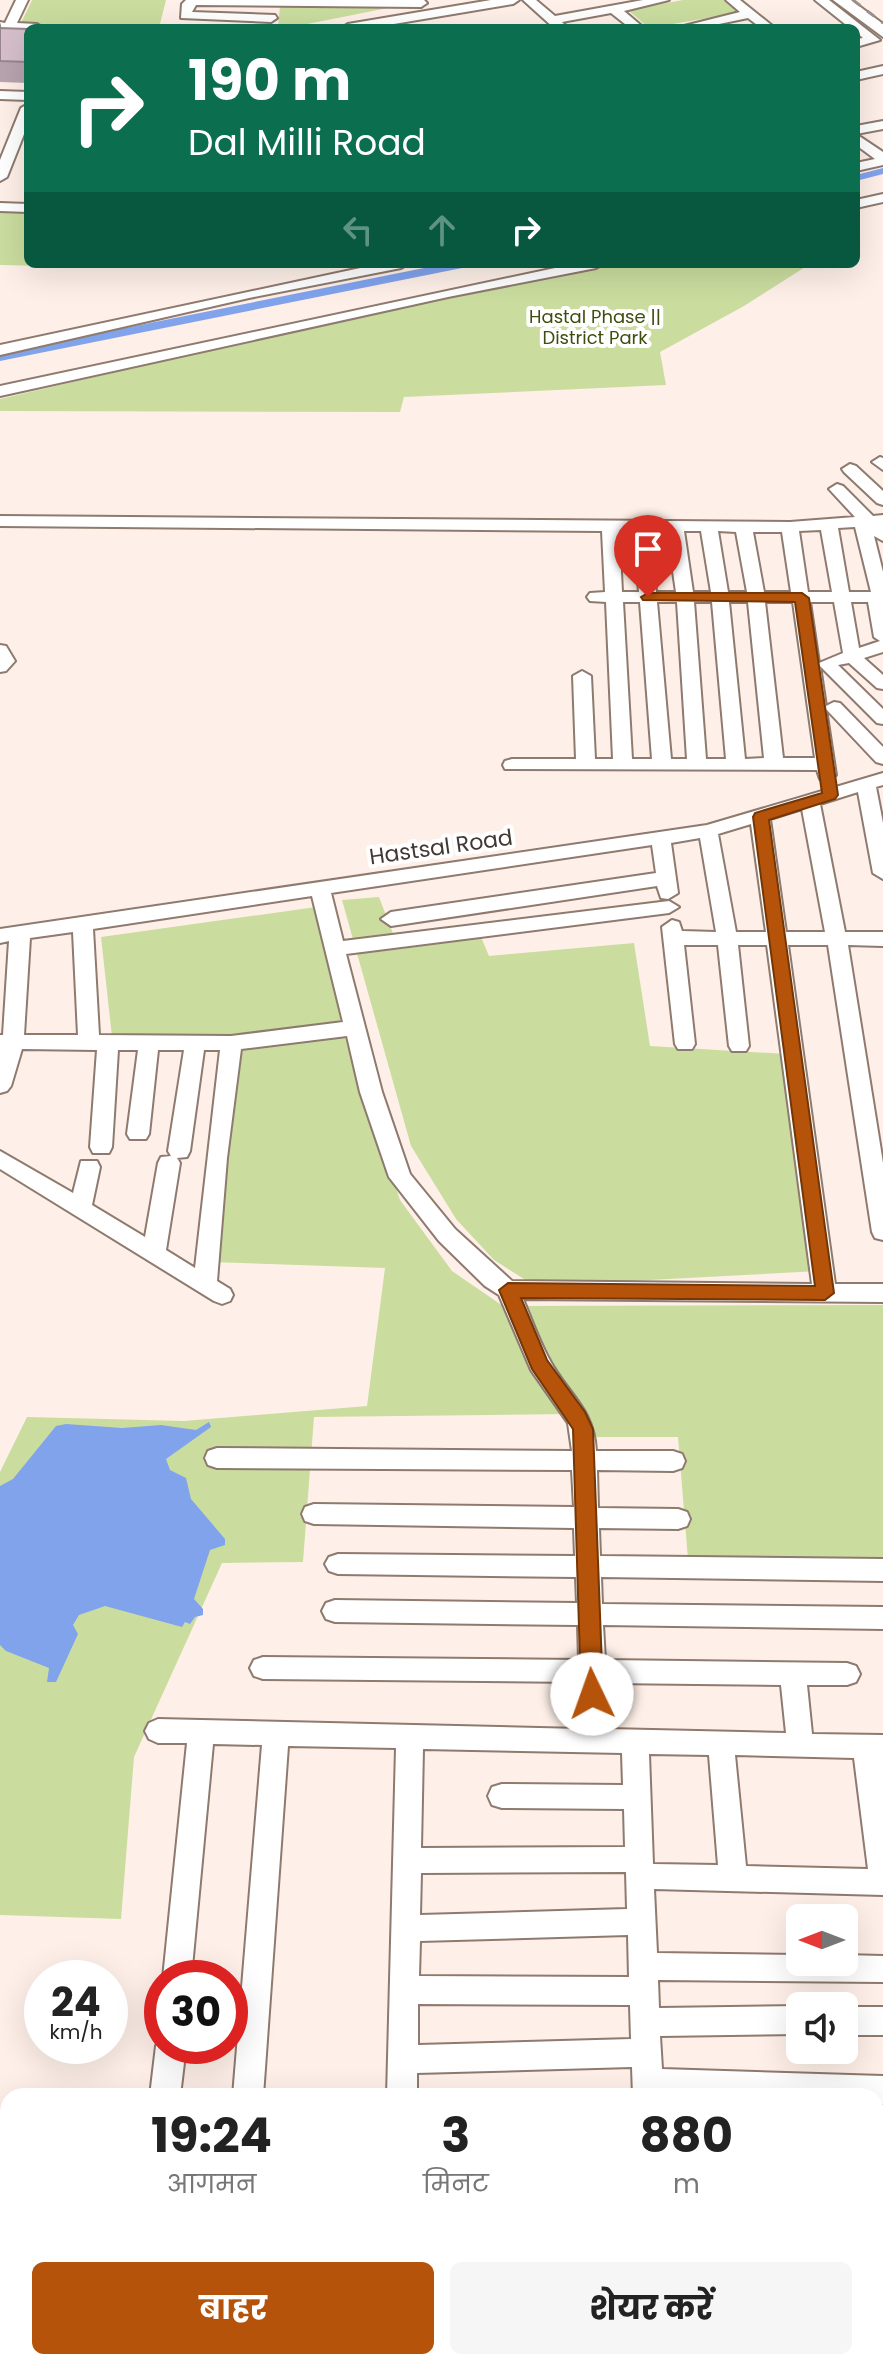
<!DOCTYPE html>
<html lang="hi">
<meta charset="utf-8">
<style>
:root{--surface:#fff;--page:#f6f6f6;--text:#222;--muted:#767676;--accent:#b45309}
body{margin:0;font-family:Poppins,"Noto Sans Devanagari",sans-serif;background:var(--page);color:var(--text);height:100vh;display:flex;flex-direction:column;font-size:30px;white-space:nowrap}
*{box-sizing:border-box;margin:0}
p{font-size:26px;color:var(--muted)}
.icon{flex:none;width:44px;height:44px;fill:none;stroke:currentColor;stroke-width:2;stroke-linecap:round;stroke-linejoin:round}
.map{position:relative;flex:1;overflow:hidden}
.details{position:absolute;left:0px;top:2088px;width:884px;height:282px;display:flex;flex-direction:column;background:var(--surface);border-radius:24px 24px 0 0;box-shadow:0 8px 32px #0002}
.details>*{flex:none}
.top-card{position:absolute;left:24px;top:24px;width:836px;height:244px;border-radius:12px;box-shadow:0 8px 32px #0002;background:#0b6e4f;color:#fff;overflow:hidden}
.needle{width:52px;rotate:270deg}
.controls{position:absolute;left:786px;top:1904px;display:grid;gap:16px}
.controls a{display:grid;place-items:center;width:72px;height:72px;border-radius:12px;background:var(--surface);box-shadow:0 8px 32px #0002;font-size:40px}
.speed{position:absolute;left:24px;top:1960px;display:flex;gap:16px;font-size:40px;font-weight:700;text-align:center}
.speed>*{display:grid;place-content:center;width:104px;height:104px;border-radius:50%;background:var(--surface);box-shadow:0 8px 32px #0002;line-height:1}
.speed small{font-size:20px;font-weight:400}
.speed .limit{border:12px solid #d22;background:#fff;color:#111}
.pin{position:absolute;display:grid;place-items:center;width:68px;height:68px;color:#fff;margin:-82px -34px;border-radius:50% 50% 50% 0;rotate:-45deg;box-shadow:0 0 8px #0007}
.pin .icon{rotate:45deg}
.me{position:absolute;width:88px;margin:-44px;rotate:357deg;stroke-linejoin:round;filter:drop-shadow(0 0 6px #0008)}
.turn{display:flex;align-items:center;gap:28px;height:168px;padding:0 32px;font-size:36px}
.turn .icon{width:104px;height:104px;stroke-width:2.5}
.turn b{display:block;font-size:56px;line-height:68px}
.lanes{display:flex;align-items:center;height:76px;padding:0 32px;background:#0003;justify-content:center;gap:40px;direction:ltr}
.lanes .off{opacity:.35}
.eta{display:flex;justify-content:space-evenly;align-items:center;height:136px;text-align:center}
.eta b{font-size:48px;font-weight:700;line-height:56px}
.button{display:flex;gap:16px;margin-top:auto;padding:16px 32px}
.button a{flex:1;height:92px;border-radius:12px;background:var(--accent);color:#fff;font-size:32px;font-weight:700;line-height:92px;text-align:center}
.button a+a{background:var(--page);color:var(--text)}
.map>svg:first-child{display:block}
.green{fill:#cadd9f}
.water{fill:#80a3ec}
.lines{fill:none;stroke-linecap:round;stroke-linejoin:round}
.canal{fill:#80a3ec;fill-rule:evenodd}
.minor-casing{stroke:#8e7a6e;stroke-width:4}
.major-casing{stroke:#8e7a6e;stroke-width:4}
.minor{fill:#fff;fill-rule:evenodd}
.major{fill:#fff;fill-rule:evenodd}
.rail{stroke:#9b908a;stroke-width:3;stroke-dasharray:9 9;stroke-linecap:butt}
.wall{fill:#b8a4af}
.building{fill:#d6bfcb;stroke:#96868e;stroke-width:2}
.route{fill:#b45309;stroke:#753606;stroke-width:2}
.labels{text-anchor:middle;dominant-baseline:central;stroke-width:8;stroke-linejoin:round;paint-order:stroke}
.far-park-label{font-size:18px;fill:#3f4d0e;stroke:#fff}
.street-label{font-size:22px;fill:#413833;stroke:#fff}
</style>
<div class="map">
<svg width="883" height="2369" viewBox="0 0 883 2369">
<rect width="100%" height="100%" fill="#fef0e8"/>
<path class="green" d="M32,0H166L159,28L20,25Z
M683,0H728L743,12L649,28L628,10Z
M403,5L287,28H278L280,6Z
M0,208L28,209V264H87L86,267L0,265Z
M568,264H810L744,306L660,352L666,385L404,397L400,412L0,411V399L406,304L487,289Z
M379,897L399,949L481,937L489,956L634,943L650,1046L787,1054L820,1271L535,1286L494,1260L456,1219L411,1146L342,900Z
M316,907L344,1035L400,1200L452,1271L503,1306L883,1305V1567L689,1572L678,1437H574L572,1414L314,1417L303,1562L222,1563L134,1757L121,1919L0,1915V1472L27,1417L184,1421L367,1406L385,1268L211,1262L230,1047L113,1046L101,937Z"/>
<path class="water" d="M209,1422L211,1427L166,1459L170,1470L186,1478L191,1499L225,1539V1545L210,1550L194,1599L203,1609V1615L195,1617L190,1624L185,1622L182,1627L105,1606L79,1615L73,1625L78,1634L56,1682H47L49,1668L6,1651L0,1645V1486L13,1479L56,1426L66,1424L122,1428L161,1425L196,1430Z"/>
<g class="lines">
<path class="canal" d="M883,168V174L856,181V175Z
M444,264H468L462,268L0,361V353Z"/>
<defs>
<path id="minor" d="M16,0H28L17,23L37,24L43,28L3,34L0,22L5,23Z
M186,0H424L427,3L421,7L196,5L192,12L275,15L277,18L271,22L181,18L182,4Z
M491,0H519L513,4L370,28H342L348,24Z
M523,0H536L555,16L643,0H669L624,11L644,28H630L611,13L562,22L568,28H554Z
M726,0H740L775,28H761L748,18L700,28H676L740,12Z
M815,0H829L880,40L856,47V39L863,38L856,32V28H850Z
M883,66V74L856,80V72Z
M0,91L28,92V100L0,99Z
M28,104V124L7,177L0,181V160L21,108Z
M883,121V129L856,134L883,152V165L856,171V163L875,159L856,145V126Z
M883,194V202L856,208V200Z
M0,203L28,204V212L0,211Z
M379,264H408L401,268L249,298L0,355V345Z
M574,264H603L596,268L448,297L0,396V386Z
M880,457L883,458V470L872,462Z
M850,464L856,466L883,491V505L877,503L844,472L842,469Z
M837,484L843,486L873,516L883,515V541L874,536L883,572V652L864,658L883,675V689L877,688L849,663L838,665L883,709V724L877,723L820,666L826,706L834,702L840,703L883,747V764L876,762L826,709L836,775L827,781L820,779L817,770L505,769L503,765L505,761L512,759H576L573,676L582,671L591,676L595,759H613L606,602L590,601L587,597L590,593L605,592L602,531L0,526V516L790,522L855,517L829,489ZM855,527L871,592H849L838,528ZM821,530L832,592H808L799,531ZM619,531H634L639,592H622ZM651,531H667L676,592H656ZM684,531H701L711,592H693ZM718,531L736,532L747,592H728ZM753,532H782L791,592H764ZM623,602H640L652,759H632ZM657,602H677L687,759H671ZM694,602H712L726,759H706ZM729,602H748L764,758L745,759ZM765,602H793L815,758H783ZM810,602H834L843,653L819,663ZM851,602H868L874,637L880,641L859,648Z
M0,645L6,646L15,661L6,671L0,672Z
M883,773V785L876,787L883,823V879L873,873L858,792L820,804L845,932H883V946L848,945L883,1163V1240L875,1238L872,1232L828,945H788L835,1284H883V1302L523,1299C531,1318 538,1338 548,1357C566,1393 594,1407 596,1451H673L682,1454L685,1461L682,1468L673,1471L597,1470L598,1508L678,1509L687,1512L690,1519L687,1526L678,1529L599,1528L600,1556L883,1559V1581L601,1577L602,1604L883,1607V1629L603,1625L605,1660L847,1663L856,1666L860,1674L856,1682L847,1685H807L812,1734L883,1735V1895L654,1889L657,1953L800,1955V1962H844V1955L883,1956V1982L658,1980L659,2008L800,2006V2034L660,2036L662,2069L883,2076V2104H876V2096H633L632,2067L417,2073V2096H387L396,1748L288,1746L263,2096H233L262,1745L213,1744L191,1978H163L187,1743H158L149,1739L145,1731L149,1723L158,1719L581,1729L580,1682L263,1679L254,1676L250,1668L254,1660L263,1657L579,1660L578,1625L335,1622L326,1619L322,1611L326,1603L335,1600L577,1603L576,1577L338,1574L329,1571L325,1564L329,1557L338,1554L575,1556L574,1528L314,1524L305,1521L302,1514L305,1507L314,1504L574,1507L572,1470L217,1468L208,1465L205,1458L208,1451L217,1448L572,1451L568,1423L531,1370L499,1295L485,1286L439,1241L389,1177L360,1092L347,1036L241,1049L227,1158L217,1281L230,1289L233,1295L230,1301L222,1304L214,1301L0,1169V1151L73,1193L81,1161H97L100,1167L92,1205L145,1237L158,1163L161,1157L171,1156L168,1151L184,1050H158L149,1134L146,1139H130L127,1134L138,1050H118L112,1147L109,1153H93L90,1147L97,1050L22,1049L11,1086L7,1091L0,1093V1035H3L9,941L0,943V929L707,825ZM802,809L825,932H786L770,819ZM751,824L766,932H736L718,834ZM700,838L716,932L682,931L679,922L672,920L662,927L675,1044L678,1049H692L695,1044L684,945H718L729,1046L732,1051H746L749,1046L738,945H767L812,1284L512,1281L455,1229L410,1174L382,1092L346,954L669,913L679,907L669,901L343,941L331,893L652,845L656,873L391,912L381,919L391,926L657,886L661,898L668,899L678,893L671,843ZM312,896L343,1022L231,1036L99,1035L93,929ZM73,932L78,1035H24L30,938ZM204,1050H220L195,1268L166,1250L180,1163L177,1158L187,1157L190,1151ZM606,1683L781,1685L786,1733L608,1729ZM423,1749L622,1753L623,1785L502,1784L492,1787L488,1796L492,1805L502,1808L624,1809L625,1847L421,1848ZM649,1754L709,1755L718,1865L653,1864ZM735,1755L854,1758L868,1869L746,1866ZM626,1872L627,1909L420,1915L421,1873ZM628,1935L629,1977L419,1976L420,1941ZM418,2004L630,2005L631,2039L418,2045Z
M844,2007H883V2035H844Z
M161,2036L162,2046H186L180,2096H150L156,2046Z
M876,2121H883V2151H876Z
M3,2135L8,2137V2182L0,2185V2136Z
M876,2182H883V2212H876Z
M876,2252H883V2282H876Z
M61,2362H93L92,2369H60Z
M195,2362H231L234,2369H198Z
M337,2362H369V2369H337Z
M404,2362H436V2369H404Z
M478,2362H672V2369H481Z"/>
<path id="major" d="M833,0H851L883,24V37Z"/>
</defs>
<use href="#minor" class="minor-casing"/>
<use href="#major" class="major-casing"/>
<use href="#minor" class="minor"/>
<use href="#major" class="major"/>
<path class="rail" d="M853,0L883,23"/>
</g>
<path class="wall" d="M0,28L28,29V83L0,82Z"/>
<path class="building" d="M0,28L28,29V62L0,61Z"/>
<path class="route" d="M648,593H802L809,598L838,795L835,799L769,820L834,1293L825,1300L521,1298L547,1360L585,1412L593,1429L603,1694L600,1701L592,1703L585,1701L581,1694L573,1429L532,1369L499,1290L508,1283L815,1286L753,817L755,813L822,793L795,602L643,600L641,597Z"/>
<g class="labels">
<g class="far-park-label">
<text x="595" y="316">Hastal Phase ||<tspan x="595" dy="21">District Park</tspan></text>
</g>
<g class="street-label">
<text transform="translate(441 847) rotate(-8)">Hastsal Road</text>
</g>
</g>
</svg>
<div class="controls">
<a><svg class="needle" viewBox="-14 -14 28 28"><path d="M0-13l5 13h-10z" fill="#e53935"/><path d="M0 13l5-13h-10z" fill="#767676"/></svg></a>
<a><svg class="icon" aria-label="sound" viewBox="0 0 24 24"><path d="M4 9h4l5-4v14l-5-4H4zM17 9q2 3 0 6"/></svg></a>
</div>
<div class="speed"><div>24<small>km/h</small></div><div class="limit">30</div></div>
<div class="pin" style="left:648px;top:597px;background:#d93025"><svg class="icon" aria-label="arrive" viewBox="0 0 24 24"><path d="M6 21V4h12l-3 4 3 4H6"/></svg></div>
<svg class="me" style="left:592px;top:1694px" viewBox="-20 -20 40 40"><circle r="19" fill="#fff"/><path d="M0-13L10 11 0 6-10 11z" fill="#b45309"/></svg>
<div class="top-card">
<div class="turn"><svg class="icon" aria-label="right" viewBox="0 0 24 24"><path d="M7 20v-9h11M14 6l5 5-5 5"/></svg><div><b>190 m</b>Dal Milli Road</div></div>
<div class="lanes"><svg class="icon off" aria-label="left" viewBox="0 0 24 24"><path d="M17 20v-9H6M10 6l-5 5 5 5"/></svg><svg class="icon off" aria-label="ahead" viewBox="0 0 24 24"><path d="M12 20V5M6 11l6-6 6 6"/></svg><svg class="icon" aria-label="right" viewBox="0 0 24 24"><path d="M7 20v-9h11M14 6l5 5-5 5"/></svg></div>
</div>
<section class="details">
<div class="eta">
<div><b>19:24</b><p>आगमन</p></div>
<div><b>3</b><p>मिनट</p></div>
<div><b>880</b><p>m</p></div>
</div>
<div class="button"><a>बाहर</a><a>शेयर करें</a></div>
</section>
</div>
